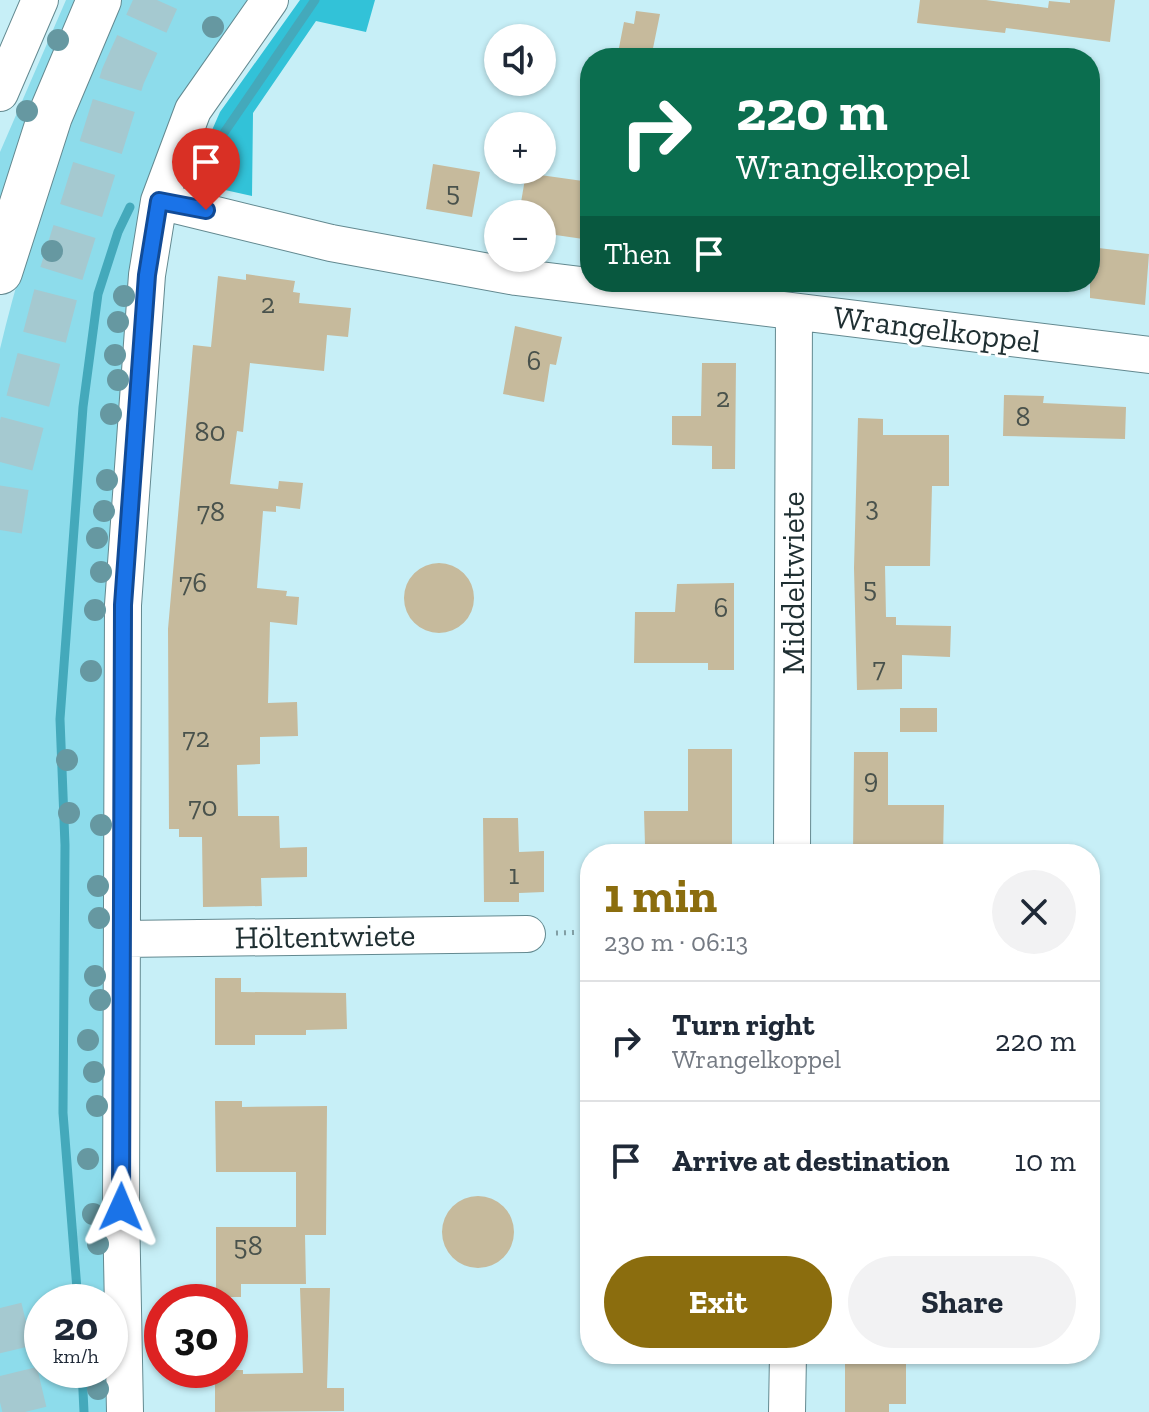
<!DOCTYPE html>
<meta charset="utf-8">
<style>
:root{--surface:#fff;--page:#f2f2f3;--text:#1f2937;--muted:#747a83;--line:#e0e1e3;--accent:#8b6d0e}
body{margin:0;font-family:"Zilla Slab",serif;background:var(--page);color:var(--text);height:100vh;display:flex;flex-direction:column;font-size:30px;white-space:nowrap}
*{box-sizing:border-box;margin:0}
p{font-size:26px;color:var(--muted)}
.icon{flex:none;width:44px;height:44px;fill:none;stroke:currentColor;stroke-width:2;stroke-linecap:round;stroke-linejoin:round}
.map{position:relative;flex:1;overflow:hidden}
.sheet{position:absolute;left:580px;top:844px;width:520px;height:520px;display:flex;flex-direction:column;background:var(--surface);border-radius:32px;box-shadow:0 2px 6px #0004}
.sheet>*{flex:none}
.guide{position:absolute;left:580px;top:48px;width:520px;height:244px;border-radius:32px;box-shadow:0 2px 6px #0004;background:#0b6e4f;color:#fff;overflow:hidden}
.buttons{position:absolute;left:484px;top:24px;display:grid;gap:16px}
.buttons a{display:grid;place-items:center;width:72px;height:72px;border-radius:50%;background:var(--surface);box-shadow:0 2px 6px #0004;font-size:40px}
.speed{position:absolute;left:24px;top:1284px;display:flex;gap:16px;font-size:40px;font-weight:700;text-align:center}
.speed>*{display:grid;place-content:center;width:104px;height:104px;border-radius:50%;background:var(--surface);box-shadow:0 2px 6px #0004;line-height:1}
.speed small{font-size:20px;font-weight:400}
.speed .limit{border:12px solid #d22;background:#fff;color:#111}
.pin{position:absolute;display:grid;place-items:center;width:68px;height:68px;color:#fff;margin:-82px -34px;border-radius:50% 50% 50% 0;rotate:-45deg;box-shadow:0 0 8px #0007}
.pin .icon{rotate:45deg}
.me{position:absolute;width:88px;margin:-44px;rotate:1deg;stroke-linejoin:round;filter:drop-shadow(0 0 6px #0008)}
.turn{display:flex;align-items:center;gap:28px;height:168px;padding:0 24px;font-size:36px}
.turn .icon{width:104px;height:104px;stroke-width:2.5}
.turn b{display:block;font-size:56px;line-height:68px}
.then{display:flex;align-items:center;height:76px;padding:0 24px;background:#0003;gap:16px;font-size:30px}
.round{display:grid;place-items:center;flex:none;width:84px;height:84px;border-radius:42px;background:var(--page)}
.headline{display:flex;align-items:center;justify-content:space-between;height:136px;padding:0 24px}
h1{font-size:48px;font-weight:700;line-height:60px;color:var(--accent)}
.button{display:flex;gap:16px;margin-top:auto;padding:16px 24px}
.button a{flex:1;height:92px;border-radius:48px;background:var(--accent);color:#fff;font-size:32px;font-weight:700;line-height:92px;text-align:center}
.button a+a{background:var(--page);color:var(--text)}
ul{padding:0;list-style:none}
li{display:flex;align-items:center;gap:24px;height:120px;padding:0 24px;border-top:2px solid var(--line)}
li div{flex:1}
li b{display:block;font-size:30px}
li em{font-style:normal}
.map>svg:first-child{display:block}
.green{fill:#8ddceb}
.forest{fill:#32c2d8}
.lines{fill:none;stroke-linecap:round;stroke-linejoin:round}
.stream{stroke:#44a9bb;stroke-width:9}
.building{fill:#c6ba9c}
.highway-tunnel{stroke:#a5c9d0;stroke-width:44;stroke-dasharray:44 22;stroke-linecap:butt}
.minor-casing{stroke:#638990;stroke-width:38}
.highway-casing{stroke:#638990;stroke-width:46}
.path{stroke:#819ea4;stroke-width:5;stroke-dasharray:2 6;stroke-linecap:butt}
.minor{stroke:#fff;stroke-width:36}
.highway{stroke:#fff;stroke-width:44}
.tree{fill:#6698a1}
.route-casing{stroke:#114b97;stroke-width:20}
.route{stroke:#1a73e8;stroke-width:14}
.labels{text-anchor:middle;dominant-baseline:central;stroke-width:6;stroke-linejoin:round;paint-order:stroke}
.number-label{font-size:28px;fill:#49524c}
.street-label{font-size:32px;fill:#1f2f32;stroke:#fff}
</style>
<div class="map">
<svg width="1149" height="1412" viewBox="0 0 1149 1412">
<rect width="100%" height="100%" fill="#c7eff7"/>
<path class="green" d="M66,0H87L0,231V152Z
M119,0H259L142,198L110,1302H42V1370H110V1412H0V349C28,230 72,113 119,0Z"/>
<path class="forest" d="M300,0H375L366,32L316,21L253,113L252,196L225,190L205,146L220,112Z"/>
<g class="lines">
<path class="stream" d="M215,146L315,0
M78,1302L63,1113L65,845L60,719L83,407L98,294L118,232L130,207
M82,1370L84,1412"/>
</g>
<path class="building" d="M920,0H986L1048,8L1049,1L1070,3V0H1115L1110,42L1006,28L1005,33L917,23Z
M636,11L660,14L651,58H617L624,22L634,24Z
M433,164L480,172L472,217L426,209Z
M526,173L590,182V240L542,233V214H519Z
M1090,247L1149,254L1145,305L1090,298Z
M246,274L295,281L293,292L300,293L299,303L351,308L348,337L327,335L324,371L250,363L243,432L237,431L230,484L278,489L279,481L303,483L300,509L276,506V512L263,511L257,588L287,591L286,596L299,597L297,625L270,622L268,703L297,702L298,736L260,737V764L237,765L238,816H279L280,848L307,847V877L261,878L262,906L203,907L202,837H179V829H169L168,629L193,345L211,347L218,276L246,280Z
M515,326L562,337L556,365L550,364L544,402L503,394Z
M702,363H736L735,469H712V446L672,445V416H701Z
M1004,395L1044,396L1043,403L1126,407L1125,439L1003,436Z
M858,418L883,419V435H949V486H932L930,566H885L886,617H896V625L951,626L950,657L902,655V689L857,690L854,568Z
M404 598a35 35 0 1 1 70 0a35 35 0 1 1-70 0Z
M734,583V670H708V663H634L635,612H675L677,584Z
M900,708H937V732H900Z
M688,749H732V854H694V845H645L644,811H688Z
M854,752H888V805H944L943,854H853Z
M483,818H518L519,852L544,851V892L519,893V902H484Z
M215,978H241V992L346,993L347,1029L306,1030V1035H255V1045H215Z
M215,1101H242V1107L327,1106L326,1235H305L306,1284H241V1297H216V1227H296V1172H216Z
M442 1232a36 36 0 1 1 72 0a36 36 0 1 1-72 0Z
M300,1288H330L327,1388H344V1411L215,1412V1370H243V1374L303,1373Z
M845,1360H906V1404H889V1412H845Z"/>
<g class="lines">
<path class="highway-tunnel" d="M0,530L9,473L60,278L123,76L157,0
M0,1308L25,1412"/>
<defs>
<path id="minor" d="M0,93L40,0
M159,201L331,243L516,277L1149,355
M792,854L794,312
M123,939L527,934
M125,1412L121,1207L123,605L147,275L159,201L193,110L270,0
M787,1412L788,1354"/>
<path id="highway" d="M0,272L50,116L99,0"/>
</defs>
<use href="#minor" class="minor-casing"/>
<use href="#highway" class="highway-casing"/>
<path class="path" d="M556,933L590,932"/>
<use href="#minor" class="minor"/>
<use href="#highway" class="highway"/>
</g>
<g class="tree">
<circle cx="213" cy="27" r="11"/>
<circle cx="58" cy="40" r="11"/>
<circle cx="27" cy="111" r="11"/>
<circle cx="52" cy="251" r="11"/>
<circle cx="124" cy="296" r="11"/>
<circle cx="118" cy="322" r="11"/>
<circle cx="115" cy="355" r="11"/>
<circle cx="118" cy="380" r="11"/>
<circle cx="111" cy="414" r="11"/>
<circle cx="107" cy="480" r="11"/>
<circle cx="104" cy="511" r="11"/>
<circle cx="97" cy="538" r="11"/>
<circle cx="101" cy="572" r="11"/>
<circle cx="95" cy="610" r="11"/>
<circle cx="91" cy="671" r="11"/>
<circle cx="67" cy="760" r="11"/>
<circle cx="69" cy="813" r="11"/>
<circle cx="101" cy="825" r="11"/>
<circle cx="98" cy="886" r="11"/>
<circle cx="99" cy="918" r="11"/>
<circle cx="95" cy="976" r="11"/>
<circle cx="100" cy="1000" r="11"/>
<circle cx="88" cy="1040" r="11"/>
<circle cx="94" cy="1072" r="11"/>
<circle cx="97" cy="1106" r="11"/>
<circle cx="88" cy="1159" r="11"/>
<circle cx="93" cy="1214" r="11"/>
<circle cx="98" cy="1244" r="11"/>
<circle cx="98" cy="1389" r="11"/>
</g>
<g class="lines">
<defs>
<path id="route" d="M121,1207L123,605L147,275L159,201L206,210"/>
</defs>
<use href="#route" class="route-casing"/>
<use href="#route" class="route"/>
</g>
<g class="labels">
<g class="number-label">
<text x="453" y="191">5</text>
<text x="268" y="303">2</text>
<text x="534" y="360">6</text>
<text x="723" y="397">2</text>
<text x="1023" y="416">8</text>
<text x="210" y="431">80</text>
<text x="872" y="506">3</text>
<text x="211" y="511">78</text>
<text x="193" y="582">76</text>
<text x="870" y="587">5</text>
<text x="721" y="607">6</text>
<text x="879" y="667">7</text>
<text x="196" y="737">72</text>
<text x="871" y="778">9</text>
<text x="203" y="806">70</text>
<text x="514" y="874">1</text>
<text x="248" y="1245">58</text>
</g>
<g class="street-label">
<text transform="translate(937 329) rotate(7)">Wrangelkoppel</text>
<text transform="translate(793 583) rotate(-90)">Middeltwiete</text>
<text transform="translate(325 936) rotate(-1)">Höltentwiete</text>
</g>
</g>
</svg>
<div class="buttons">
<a><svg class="icon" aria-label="sound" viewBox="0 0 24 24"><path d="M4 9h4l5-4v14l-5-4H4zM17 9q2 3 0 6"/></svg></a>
<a>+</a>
<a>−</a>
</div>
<div class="speed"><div>20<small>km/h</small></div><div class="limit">30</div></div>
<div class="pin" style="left:206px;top:210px;background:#d93025"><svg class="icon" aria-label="arrive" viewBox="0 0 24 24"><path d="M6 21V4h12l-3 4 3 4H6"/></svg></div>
<svg class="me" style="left:121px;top:1207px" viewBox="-20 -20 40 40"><path d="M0-17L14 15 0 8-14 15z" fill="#1a73e8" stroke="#fff" stroke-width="4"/></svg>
<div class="guide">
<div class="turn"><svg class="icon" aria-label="right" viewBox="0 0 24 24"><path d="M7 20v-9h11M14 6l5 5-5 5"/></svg><div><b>220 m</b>Wrangelkoppel</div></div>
<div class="then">Then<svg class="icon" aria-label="arrive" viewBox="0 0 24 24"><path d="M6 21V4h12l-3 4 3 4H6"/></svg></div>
</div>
<section class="sheet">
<div class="headline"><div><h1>1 min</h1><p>230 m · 06:13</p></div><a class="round"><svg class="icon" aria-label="close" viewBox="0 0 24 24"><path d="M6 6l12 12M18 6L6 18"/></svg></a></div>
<ul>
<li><svg class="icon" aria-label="right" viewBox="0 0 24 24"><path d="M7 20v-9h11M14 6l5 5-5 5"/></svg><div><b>Turn right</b><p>Wrangelkoppel</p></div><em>220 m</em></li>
<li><svg class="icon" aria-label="arrive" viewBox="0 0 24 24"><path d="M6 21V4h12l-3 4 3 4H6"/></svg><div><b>Arrive at destination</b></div><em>10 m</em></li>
</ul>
<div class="button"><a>Exit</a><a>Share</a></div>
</section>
</div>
